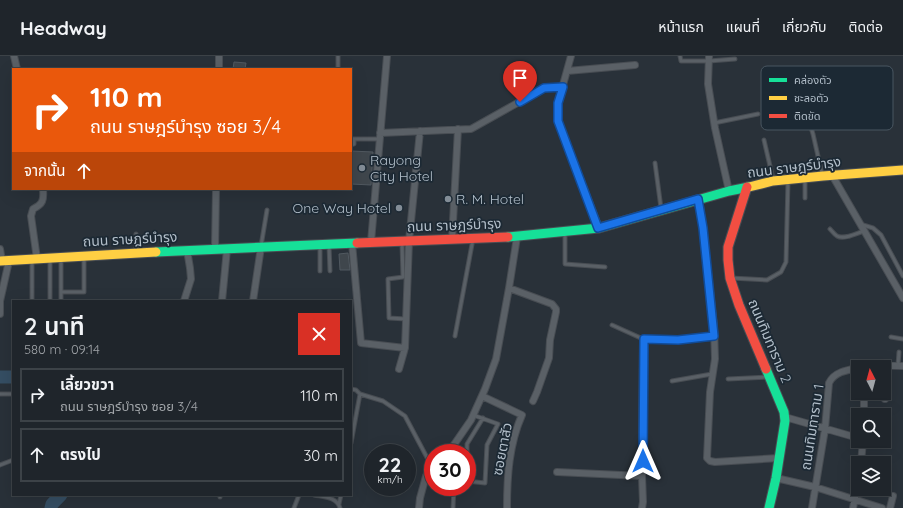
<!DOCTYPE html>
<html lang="th">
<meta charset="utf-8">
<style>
:root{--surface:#1f252b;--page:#272d33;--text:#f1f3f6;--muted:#a1a5a9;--line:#3c4247}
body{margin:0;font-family:Quicksand,"Noto Sans Thai",sans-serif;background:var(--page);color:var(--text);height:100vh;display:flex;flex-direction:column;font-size:15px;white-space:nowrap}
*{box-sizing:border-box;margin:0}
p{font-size:13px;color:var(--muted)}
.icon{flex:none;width:22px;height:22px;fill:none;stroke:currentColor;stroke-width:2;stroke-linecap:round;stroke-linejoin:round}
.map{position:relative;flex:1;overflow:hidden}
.sheet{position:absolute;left:12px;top:244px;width:340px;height:196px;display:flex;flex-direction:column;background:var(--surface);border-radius:0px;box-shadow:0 4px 16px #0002,0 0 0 1px var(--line)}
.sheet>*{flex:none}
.hud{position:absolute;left:12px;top:12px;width:340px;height:122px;border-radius:0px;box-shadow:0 4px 16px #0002,0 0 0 1px var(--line);background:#ea580c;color:#fff;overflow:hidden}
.needle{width:26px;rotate:354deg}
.tools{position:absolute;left:851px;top:304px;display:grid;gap:8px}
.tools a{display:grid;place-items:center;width:40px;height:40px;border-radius:0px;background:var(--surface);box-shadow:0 4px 16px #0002,0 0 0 1px var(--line);font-size:20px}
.speed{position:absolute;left:364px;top:388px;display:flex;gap:8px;font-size:20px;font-weight:700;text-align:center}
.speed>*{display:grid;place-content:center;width:52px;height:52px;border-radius:50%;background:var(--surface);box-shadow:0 4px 16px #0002,0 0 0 1px var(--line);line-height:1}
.speed small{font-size:10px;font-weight:400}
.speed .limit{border:6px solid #d22;background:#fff;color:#111}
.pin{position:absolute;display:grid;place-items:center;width:34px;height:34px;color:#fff;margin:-41px -17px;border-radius:50% 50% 50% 0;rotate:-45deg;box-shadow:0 0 4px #0007}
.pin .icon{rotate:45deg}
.me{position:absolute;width:44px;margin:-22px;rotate:0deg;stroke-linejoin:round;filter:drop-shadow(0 0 3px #0008)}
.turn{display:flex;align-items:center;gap:14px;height:84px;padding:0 12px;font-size:18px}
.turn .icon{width:52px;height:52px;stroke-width:2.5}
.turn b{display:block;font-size:28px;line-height:34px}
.then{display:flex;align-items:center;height:38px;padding:0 12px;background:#0003;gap:8px;font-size:15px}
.round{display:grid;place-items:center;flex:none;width:42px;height:42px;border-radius:0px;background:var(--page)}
.headline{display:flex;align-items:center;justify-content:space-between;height:68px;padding:0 12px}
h1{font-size:24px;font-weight:600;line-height:30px}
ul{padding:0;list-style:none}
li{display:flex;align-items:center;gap:12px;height:54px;margin:0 8px 6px;padding:0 4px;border:2px solid var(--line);border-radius:0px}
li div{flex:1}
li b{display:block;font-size:15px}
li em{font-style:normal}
header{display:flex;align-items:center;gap:24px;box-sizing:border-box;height:56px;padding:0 20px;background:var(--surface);border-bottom:1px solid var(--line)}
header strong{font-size:19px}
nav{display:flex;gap:22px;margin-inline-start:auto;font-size:14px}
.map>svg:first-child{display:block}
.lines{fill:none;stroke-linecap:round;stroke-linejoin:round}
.river{stroke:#354e63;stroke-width:13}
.building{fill:#3f464c;stroke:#515960}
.lane-casing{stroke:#484d53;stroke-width:5}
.street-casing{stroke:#484d53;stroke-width:8}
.fast-casing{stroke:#484d53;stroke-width:11}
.slow-casing{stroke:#484d53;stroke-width:11}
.jam-casing{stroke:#484d53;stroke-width:11}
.lane{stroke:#5a6066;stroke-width:3}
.street{stroke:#5a6066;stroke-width:6}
.fast{stroke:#16e098;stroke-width:9}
.slow{stroke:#ffcf43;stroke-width:9}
.jam{stroke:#f24e42;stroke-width:9}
.route-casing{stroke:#114b97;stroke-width:10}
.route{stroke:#1a73e8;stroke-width:7}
.poi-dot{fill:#838d97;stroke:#1c2934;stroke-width:1.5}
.labels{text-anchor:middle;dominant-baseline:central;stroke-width:3.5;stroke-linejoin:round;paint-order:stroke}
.poi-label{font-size:14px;fill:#b3bfca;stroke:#1c2934;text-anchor:start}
.street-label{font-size:14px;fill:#b3bfca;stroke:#1c2934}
.key{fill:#1c2934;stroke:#495661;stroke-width:1}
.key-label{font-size:11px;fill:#b3bfca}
</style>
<header>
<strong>Headway</strong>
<nav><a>หน้าแรก</a><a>แผนที่</a><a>เกี่ยวกับ</a><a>ติดต่อ</a></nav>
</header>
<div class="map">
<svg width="903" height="452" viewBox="0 0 903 452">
<rect width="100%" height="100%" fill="#293139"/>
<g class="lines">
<path class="river" d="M0,321H13
M51,452L52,448L61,439"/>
</g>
<path class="building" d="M234,6L246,7L245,13H233Z
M351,95L373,96L371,129L351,128Z
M348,197L350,214H340L339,198Z"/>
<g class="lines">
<defs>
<path id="lane" d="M338,0V13
M680,0L681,5H709L735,3
M795,20L813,78L822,118
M714,67L758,58
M351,83H379
M351,83L354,85V88L351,89
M764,84L773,123
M655,107L661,152
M805,124V142
M863,169L873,172L881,179L903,220
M830,173C832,175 834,178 837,180C844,184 857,177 864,175
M565,177V208L605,211
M136,178V195
M402,187L403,221L388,223L389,262L406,263
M329,189L330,215
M261,190L267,154
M320,190V215
M731,222L767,224L781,216L786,206L788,125
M61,236H84V201
M32,245V205
M50,245V204
M61,245V203
M612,269L643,283
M455,280L473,183
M891,281L903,283
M898,309L899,296
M728,323L768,321
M672,325L712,318
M351,333L356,334L360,338L351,387
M0,338H13
M360,338L383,345L405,360L432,411
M455,397L456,388
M467,397V388L483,362
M0,409L13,404
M467,425L485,427L487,389L498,368L473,359
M314,439C324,441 337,441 340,452
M220,441V439
M339,448L341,439
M294,452L299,439
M453,452L454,431"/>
<path id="street" d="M14,0L17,13
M571,0L558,47V65L599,172
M709,0L708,28L715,72L729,135
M219,13V0
M567,15L635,9
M380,77L471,73L544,32L563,31
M832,119L903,242
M699,143L703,172L714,271L715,303L710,336L707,402L710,405L715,406L779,402
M452,184L458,73
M371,186L387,0
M352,187L361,287L405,292
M0,193L2,205
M215,193L216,133
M37,203L31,160L33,153C43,148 44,144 43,133
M509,232L552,248L556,253V256L550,284L549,302L537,336L533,345
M184,245L191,223L190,212L187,194
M222,245L227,193
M253,245L261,191
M0,258V245L9,205
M861,311L874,309L903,310
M399,313L405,292L409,185L420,75
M482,340L522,359C509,388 507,421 507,452
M885,343L887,309
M864,359V337
M785,361L858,382
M446,397L451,393L471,364L485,333L496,303L509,232L517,181
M861,407L863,385
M557,416L642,420
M776,422L815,431L882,452
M419,452L420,442L426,420L433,409
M642,452L643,446L642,420L643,283L678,284L714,280
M812,452L825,373L829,327C834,316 847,314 858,312
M853,452L858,426
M890,452L893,440"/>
<path id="fast" d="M508,181L599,172L729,135L749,131
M156,196L357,187
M766,313L784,356L785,365L776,422L769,452"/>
<path id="slow" d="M749,131L773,125L823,120L903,114
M0,205L156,196"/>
<path id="jam" d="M747,131L728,191V204L730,222L739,249L766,313
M357,187L508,181"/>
</defs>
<use href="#lane" class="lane-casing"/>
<use href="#street" class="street-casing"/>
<use href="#fast" class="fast-casing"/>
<use href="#slow" class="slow-casing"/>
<use href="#jam" class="jam-casing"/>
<use href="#lane" class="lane"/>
<use href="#street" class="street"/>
<use href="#fast" class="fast"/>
<use href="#slow" class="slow"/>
<use href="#jam" class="jam"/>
</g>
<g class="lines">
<defs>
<path id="route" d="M520,46L544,32L563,31L558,47V65L598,172L698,143L703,172L714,280L678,284L644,283L643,405"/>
</defs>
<use href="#route" class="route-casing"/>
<use href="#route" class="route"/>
</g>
<g class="poi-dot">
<circle cx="362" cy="112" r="4"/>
<circle cx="448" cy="143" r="4"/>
<circle cx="399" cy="152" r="4"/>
</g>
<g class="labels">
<g class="poi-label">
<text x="370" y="104">Rayong<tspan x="370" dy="16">City Hotel</tspan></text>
<text x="456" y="143">R. M. Hotel</text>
<text x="391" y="152" text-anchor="end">One Way Hotel</text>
</g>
<g class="street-label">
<text transform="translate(794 111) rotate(-7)">ถนน ราษฎร์บำรุง</text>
<text transform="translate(454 169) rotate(-2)">ถนน ราษฎร์บำรุง</text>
<text transform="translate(130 183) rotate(-3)">ถนน ราษฎร์บำรุง</text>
<text transform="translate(770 285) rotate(67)">ถนนทิมทาราม 2</text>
<text transform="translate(812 371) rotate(-81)">ถนนทิมทาราม 1</text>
<text transform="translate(502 393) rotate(-79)">ซอยตาสัว</text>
</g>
</g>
<rect x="761" y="10" width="132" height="64" rx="6" class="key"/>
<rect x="769" y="22" width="18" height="4" fill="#16e098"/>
<rect x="769" y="40" width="18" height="4" fill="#ffcf43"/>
<rect x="769" y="58" width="18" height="4" fill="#f24e42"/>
<g class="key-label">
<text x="794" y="28">คล่องตัว</text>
<text x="794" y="46">ชะลอตัว</text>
<text x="794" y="64">ติดขัด</text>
</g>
</svg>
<div class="tools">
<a><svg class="needle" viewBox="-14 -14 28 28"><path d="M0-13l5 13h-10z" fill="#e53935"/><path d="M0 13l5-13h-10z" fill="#a1a5a9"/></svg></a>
<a><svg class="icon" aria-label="search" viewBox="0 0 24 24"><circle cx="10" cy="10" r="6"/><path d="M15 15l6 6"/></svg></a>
<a><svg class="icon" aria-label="layers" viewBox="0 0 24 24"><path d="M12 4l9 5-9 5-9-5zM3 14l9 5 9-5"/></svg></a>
</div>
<div class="speed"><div>22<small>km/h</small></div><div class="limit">30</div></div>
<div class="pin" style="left:520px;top:46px;background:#d93025"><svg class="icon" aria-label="arrive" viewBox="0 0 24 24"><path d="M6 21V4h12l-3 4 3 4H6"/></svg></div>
<svg class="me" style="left:643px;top:405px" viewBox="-20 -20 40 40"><path d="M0-17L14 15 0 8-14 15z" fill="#1a73e8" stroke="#fff" stroke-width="4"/></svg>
<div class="hud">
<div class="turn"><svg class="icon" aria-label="right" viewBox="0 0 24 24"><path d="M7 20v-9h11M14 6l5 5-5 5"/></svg><div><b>110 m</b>ถนน ราษฎร์บำรุง ซอย 3/4</div></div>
<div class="then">จากนั้น<svg class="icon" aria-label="ahead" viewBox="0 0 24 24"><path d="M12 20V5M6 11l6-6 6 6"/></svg></div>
</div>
<section class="sheet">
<div class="headline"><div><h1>2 นาที</h1><p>580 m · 09:14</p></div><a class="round" style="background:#d93025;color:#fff"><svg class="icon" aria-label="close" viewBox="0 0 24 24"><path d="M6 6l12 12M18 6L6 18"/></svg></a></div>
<ul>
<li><svg class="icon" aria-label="right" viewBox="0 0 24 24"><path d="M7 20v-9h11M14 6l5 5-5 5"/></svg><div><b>เลี้ยวขวา</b><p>ถนน ราษฎร์บำรุง ซอย 3/4</p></div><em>110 m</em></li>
<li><svg class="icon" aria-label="ahead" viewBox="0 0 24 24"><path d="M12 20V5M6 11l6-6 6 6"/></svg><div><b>ตรงไป</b></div><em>30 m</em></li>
</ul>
</section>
</div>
